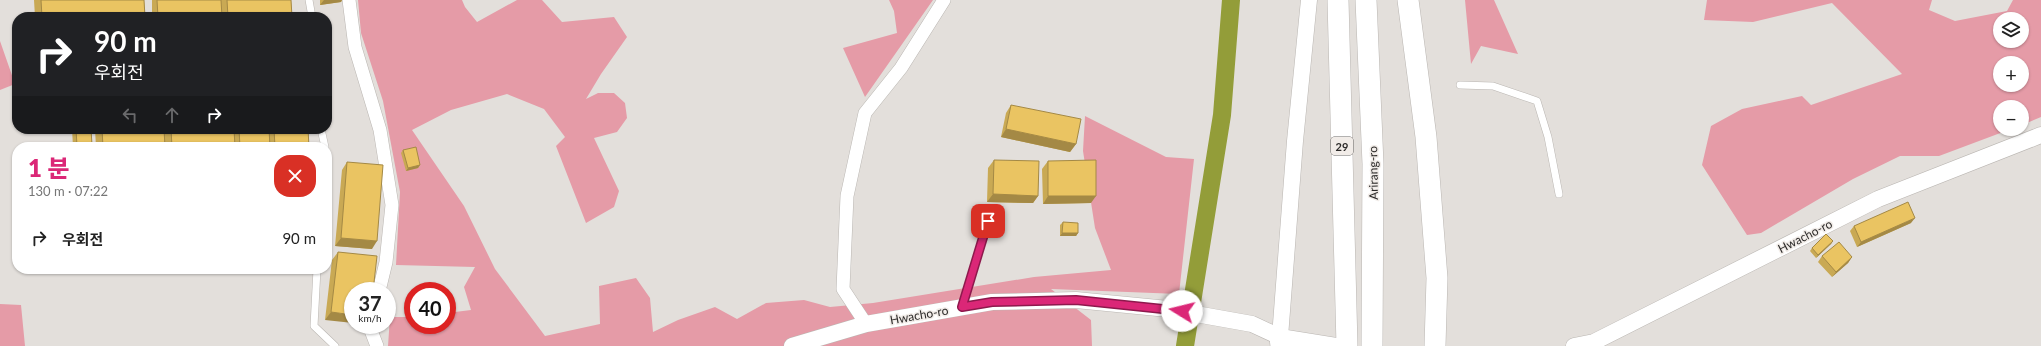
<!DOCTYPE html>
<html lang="ko">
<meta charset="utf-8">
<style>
:root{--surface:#fff;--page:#f6f6f6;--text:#222;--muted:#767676;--accent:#db2777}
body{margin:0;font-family:Lato,"Noto Sans KR",sans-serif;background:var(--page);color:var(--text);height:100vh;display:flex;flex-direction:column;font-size:15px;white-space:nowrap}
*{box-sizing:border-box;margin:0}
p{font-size:13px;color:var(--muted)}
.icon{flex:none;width:22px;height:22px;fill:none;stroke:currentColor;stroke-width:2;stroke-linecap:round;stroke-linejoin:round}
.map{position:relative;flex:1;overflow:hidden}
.drawer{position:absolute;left:12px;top:142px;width:320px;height:132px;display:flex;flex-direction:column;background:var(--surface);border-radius:16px;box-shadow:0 1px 3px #0004}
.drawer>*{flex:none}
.top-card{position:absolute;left:12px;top:12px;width:320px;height:122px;border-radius:16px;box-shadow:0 1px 3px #0004;background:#202124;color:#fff;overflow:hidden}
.buttons{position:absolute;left:1993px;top:12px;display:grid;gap:8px}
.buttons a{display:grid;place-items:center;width:36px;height:36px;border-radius:50%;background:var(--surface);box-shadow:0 1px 3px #0004;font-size:20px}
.speed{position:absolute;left:344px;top:282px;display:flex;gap:8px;font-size:20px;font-weight:700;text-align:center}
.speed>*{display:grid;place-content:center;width:52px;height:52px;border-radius:50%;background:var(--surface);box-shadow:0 1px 3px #0004;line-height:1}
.speed small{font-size:10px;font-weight:400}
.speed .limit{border:6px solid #d22;background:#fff;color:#111}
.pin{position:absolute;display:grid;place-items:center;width:34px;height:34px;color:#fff;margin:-17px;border-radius:8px;box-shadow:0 2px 6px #0006}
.me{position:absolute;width:44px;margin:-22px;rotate:279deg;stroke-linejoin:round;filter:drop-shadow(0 0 3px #0008)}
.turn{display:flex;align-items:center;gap:14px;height:84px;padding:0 16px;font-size:18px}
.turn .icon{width:52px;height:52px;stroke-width:2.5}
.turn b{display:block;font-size:28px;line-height:34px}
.lanes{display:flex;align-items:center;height:38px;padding:0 16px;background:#0003;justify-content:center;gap:20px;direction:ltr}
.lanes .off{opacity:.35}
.round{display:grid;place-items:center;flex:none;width:42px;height:42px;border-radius:16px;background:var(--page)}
.summary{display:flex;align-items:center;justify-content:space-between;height:68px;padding:0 16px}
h1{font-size:24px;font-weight:800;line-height:30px;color:var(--accent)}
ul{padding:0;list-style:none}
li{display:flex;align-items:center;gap:12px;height:56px;padding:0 16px}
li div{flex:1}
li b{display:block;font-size:15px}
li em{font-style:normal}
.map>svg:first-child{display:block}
.green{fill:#e59ba7;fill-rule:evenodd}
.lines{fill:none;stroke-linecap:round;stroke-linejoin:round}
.canal{stroke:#939d39;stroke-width:18}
.service-casing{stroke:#bab6b2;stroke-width:8}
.minor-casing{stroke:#bab6b2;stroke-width:14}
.tertiary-casing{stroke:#bab6b2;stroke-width:17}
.primary-casing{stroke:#bab6b2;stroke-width:22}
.service{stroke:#fff;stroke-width:7}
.minor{stroke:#fff;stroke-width:13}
.tertiary{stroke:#fff;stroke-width:16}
.primary{stroke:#fff;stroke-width:21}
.wall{fill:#c9a954}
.shaded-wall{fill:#a48945}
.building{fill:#eac462;stroke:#a48945}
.route-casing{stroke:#8e194d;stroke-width:10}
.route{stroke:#db2777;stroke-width:7}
.labels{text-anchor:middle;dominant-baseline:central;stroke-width:3;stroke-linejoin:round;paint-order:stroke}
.shield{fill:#f1ece8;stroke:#676462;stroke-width:1}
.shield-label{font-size:11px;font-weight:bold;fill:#2c2a29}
.street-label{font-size:12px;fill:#2c2a29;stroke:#f1ece8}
</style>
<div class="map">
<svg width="2041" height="346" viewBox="0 0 2041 346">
<rect width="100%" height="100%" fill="#e3dfdb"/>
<path class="green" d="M358,0H462L465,7L477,22L517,0H542L562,22L614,17L627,37L601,74L586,99L598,93H614L625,103L627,118L617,132L594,138L619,191L614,207L586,223L556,146L565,137L544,109L507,94L451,110L412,130L464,206L495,269L545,336L600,324L599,286L636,278L650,298L653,332L678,320L715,307L737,319L766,303L804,300L830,307L873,303L1034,277L1111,270L1095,228L1083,151L1085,116L1166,157L1194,159L1179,294L1051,289L1091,320L1092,346H388L390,317H413V325H447V313L471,310L464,287L475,267L396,265L400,192L383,101L361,33Z
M889,0H933L865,97L843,48L897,33L894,11Z
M1465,0H1494L1518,54L1481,46L1471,64Z
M1707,0H1932L1929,10L1955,21L2007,11L2013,0H2041V117L2022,125V107H2000V129H2011L1939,156H1900L1853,179L1761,233L1747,235L1702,165L1711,126L1742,109L1802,96L1811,105L1902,74L1832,3L1753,22L1704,20ZM2000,19H2022V41H2000ZM2000,63H2022V85H2000Z
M0,41L15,84L0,90Z
M0,304L21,305L25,346H0Z"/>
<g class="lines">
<path class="canal" d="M1185,346L1222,115L1231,0"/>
<defs>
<path id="service" d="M309,0L312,17
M1460,85L1493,86L1537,101L1548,137L1559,194
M321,129L325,147
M317,269L314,326L335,346
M962,307L988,221"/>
<path id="minor" d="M349,0L355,47L380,130L392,205L386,262L379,291
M866,324L843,289L847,196L865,113L901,68L944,0
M370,325V328L377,346"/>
<path id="tertiary" d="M1280,337L1295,141L1309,0
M792,346L866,324L992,302L1076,300L1168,309L1252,324L1280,337L1336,346
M1574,346L1594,342L1878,199L2041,135"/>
<path id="primary" d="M1338,0L1347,346
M1366,0L1373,164L1372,346
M1408,0L1426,137L1437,278L1435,346
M1280,337L1281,346"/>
</defs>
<use href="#service" class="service-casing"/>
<use href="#minor" class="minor-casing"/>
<use href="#tertiary" class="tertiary-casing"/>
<use href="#primary" class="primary-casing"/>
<use href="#service" class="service"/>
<use href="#minor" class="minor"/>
<use href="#tertiary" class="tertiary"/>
<use href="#primary" class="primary"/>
</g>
<path class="wall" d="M34,0H144L145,17H35Z
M152,0H221L222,17H152Z
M221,0H291L292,17H222Z
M320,0H342L341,2L320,5Z
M1011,105L1076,144L1070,152L1001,137L1006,113Z
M72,129H91L92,145L91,147H73Z
M95,129H308L309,147H96Z
M403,150L420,165L418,168L406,171L401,153Z
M994,160L1038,196L1033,203L987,202L988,168Z
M1048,161L1091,203L1043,204L1042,169Z
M347,162L372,249L335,246L342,170Z
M1063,222L1078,233L1076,236H1060V225Z
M1911,223L1857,247L1850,231L1854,226Z
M1833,241L1831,244L1816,258L1810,251L1812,248Z
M338,252L373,291L325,320L332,260Z
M1822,256L1852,257L1848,263L1832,277L1818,262Z"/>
<path class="shaded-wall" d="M324,0H342L341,2L320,5Z
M1006,129L1076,144L1070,152L1001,137Z
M92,145L91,147H76L77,146Z
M420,165L418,168L406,171L408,168Z
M993,194L1038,196L1033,203L987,202Z
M1048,196H1096L1091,203L1043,204Z
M1915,218L1911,223L1857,247L1861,242Z
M1062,233H1078L1076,236H1060Z
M341,238L377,241L372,249L335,246Z
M1833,241L1831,244L1816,258L1818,255Z
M1852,257L1848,263L1832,277L1836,272Z
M331,312L353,315V323L325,320Z"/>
<path class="building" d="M41,0H144L145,17H42Z
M157,0H221L222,17H158Z
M227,0H291L292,17H228Z
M1011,105L1081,119L1076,144L1006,129Z
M76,129H91L92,145L77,146Z
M102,129H164L165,147H103Z
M171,129H234L235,147H172Z
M239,129H269L270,147H240Z
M274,129H308L309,147H275Z
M416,147L420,165L408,168L403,150Z
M994,160L1039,161L1038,196L993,194Z
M1096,160V196H1048V161Z
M347,162L383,165L377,241L341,238Z
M1908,202L1915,218L1861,242L1854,226Z
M1063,222L1078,223V233H1062Z
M1826,234L1833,241L1818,255L1812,248Z
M1839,242L1852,257L1836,272L1822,256Z
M338,252L377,256L373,291H353V315L331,312Z"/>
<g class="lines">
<defs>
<path id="route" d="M988,221L962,307L992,302L1076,300L1182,311"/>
</defs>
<use href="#route" class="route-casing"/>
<use href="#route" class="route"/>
</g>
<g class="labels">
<rect class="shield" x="1331" y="137" width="22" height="18" rx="3"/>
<g class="shield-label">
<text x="1342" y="146">29</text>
</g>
<g class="street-label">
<text transform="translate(1373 173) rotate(-91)">Arirang-ro</text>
<text transform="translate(1805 236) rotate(-27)">Hwacho-ro</text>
<text transform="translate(919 315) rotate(-10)">Hwacho-ro</text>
</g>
</g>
</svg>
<div class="buttons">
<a><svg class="icon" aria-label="layers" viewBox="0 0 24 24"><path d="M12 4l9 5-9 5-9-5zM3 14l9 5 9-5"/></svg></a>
<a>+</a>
<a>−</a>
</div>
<div class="speed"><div>37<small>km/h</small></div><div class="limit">40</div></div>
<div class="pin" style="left:988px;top:221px;background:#d93025"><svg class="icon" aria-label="arrive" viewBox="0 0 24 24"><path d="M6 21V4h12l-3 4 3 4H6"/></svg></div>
<svg class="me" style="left:1182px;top:311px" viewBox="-20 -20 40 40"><circle r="19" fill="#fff"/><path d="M0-13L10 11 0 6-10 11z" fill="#db2777"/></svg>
<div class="top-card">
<div class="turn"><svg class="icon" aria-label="right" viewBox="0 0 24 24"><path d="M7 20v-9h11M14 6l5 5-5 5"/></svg><div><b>90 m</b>우회전</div></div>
<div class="lanes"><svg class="icon off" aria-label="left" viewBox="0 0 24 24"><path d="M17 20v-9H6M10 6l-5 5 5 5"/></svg><svg class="icon off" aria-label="ahead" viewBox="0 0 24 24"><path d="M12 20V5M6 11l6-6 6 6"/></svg><svg class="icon" aria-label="right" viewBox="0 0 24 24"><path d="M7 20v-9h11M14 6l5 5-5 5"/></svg></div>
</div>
<section class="drawer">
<div class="summary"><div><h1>1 분</h1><p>130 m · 07:22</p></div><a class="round" style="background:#d93025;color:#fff"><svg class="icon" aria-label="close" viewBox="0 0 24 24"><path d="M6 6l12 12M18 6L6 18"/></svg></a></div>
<ul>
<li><svg class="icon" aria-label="right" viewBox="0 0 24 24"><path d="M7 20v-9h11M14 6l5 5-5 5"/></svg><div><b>우회전</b></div><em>90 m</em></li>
</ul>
</section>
</div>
